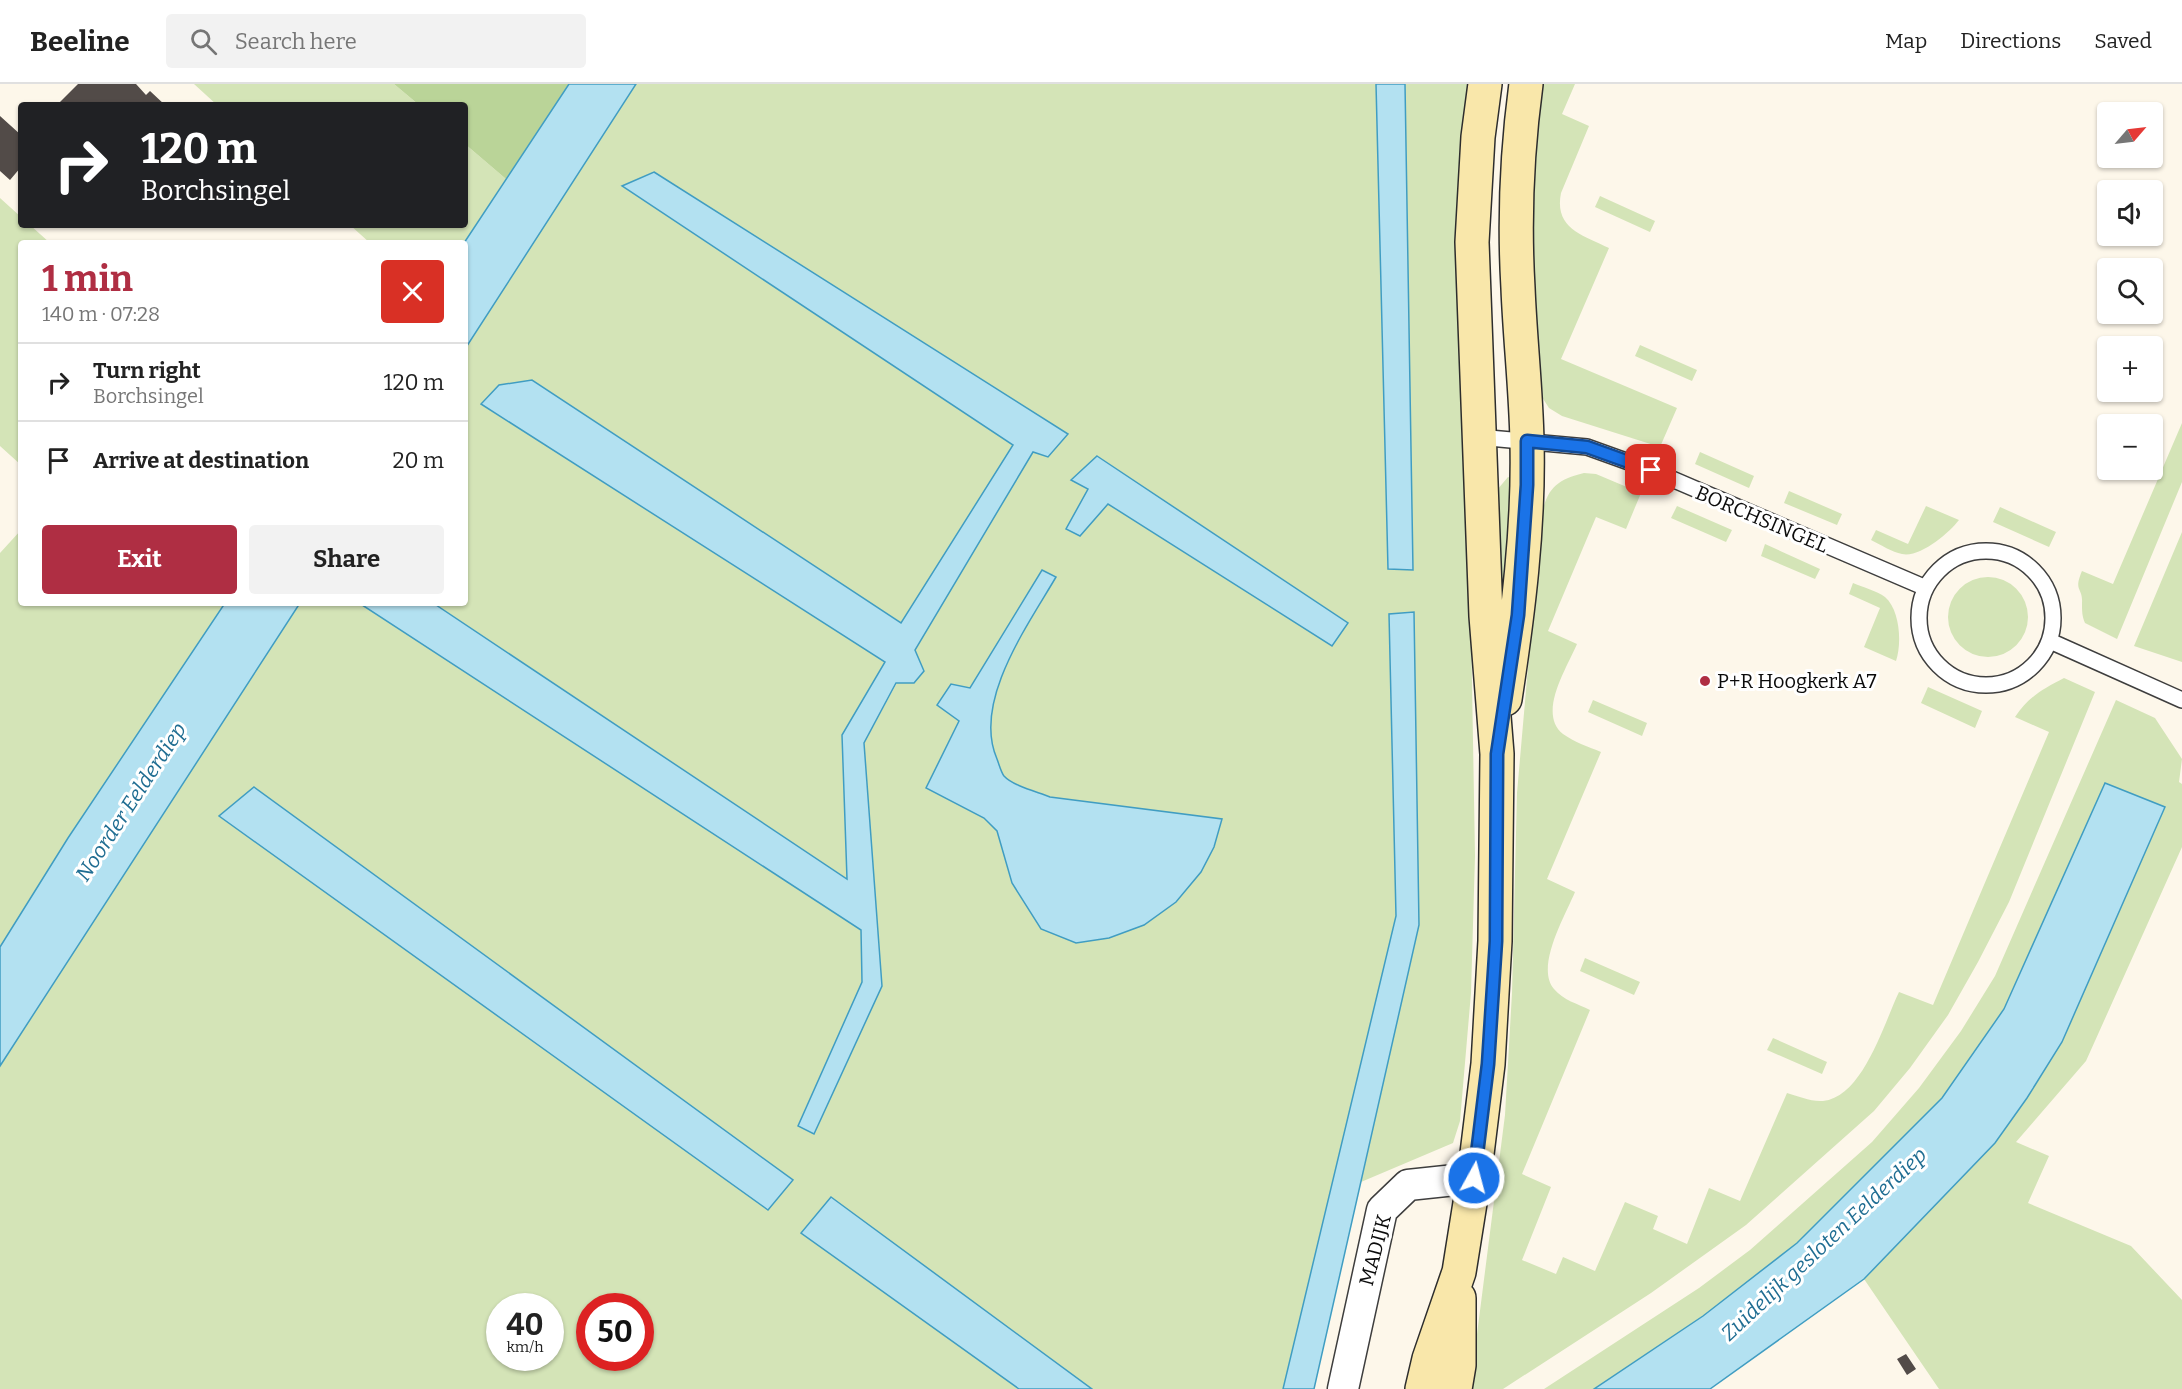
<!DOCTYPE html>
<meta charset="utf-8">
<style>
:root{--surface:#fff;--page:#f2f2f2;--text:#222;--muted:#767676;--line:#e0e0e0;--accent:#af2e43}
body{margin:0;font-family:Bitter,serif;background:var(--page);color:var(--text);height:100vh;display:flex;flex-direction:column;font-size:22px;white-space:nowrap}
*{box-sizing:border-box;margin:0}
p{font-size:20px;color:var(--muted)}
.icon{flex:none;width:33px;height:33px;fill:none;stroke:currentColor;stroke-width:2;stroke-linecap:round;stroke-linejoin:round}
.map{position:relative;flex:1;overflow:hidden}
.drawer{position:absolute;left:18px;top:156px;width:450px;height:366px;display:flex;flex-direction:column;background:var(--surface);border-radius:6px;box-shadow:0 2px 4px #0004}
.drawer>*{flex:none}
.top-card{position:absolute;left:18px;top:18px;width:450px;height:126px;border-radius:6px;box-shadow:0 2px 4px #0004;background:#202124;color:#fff;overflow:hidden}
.needle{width:39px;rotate:62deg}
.buttons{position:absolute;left:2097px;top:18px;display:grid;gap:12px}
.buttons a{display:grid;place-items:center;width:66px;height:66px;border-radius:6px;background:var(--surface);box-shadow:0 2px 4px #0004;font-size:30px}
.speed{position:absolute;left:486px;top:1209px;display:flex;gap:12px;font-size:30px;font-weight:700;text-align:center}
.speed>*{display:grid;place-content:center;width:78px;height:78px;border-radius:50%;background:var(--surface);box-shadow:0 2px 4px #0004;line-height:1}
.speed small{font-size:15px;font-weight:400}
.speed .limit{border:9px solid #d22;background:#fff;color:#111}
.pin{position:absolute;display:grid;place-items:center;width:51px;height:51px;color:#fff;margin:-26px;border-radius:12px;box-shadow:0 3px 9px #0006}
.me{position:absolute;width:66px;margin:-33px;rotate:7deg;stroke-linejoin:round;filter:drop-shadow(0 0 4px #0008)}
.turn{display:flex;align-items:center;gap:21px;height:126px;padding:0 24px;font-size:27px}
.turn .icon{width:78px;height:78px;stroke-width:2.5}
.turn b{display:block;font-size:42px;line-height:51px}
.round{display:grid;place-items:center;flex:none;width:63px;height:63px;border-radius:6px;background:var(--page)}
.summary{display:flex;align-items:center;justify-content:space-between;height:102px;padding:0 24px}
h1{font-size:36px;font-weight:700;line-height:45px;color:var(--accent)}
.cta{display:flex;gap:12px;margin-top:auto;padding:12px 24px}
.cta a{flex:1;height:69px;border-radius:6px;background:var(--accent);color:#fff;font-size:24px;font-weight:700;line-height:69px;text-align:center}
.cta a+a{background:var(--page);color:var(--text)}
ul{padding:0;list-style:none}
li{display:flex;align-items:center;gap:18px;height:78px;padding:0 24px;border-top:2px solid var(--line)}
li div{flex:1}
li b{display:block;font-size:22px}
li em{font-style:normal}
header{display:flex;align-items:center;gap:36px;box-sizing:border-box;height:84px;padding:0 30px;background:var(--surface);border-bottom:2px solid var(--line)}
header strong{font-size:28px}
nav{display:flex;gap:33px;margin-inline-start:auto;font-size:21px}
.search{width:420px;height:54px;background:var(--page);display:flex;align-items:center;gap:15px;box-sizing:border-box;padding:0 21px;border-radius:6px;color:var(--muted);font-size:22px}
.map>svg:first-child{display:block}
.green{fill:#d4e4b7;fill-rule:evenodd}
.forest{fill:#bad498}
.water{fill:#b3e1f1;stroke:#409dc2;stroke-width:1.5}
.building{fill:#524b48}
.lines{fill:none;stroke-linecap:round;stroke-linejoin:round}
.lane-casing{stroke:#3e3e3e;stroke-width:18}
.street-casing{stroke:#3e3e3e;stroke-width:33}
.secondary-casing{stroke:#2d2d2d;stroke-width:36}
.lane{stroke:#fff;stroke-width:15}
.street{stroke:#fff;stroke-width:30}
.secondary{stroke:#f9e7aa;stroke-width:33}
.route-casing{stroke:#114b97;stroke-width:15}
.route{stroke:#1a73e8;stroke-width:10}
.poi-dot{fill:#af2e43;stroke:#fff;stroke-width:2}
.labels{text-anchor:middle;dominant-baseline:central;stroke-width:6;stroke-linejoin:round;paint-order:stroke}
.street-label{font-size:20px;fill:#0b0b0b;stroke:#fff}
.poi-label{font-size:20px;fill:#0b0b0b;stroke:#fff;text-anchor:start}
.water-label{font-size:21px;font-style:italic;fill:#1f6d92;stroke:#fff}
</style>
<header>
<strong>Beeline</strong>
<div class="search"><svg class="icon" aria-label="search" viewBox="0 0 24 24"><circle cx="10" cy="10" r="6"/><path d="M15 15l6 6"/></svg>Search here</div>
<nav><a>Map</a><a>Directions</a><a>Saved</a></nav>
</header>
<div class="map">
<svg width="2182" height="1305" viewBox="0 0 2182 1305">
<rect width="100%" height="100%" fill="#fdf7ea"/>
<path class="green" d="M194,0H394L419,21H217Z
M636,0H1376L1388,485L1413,486L1405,0H1471L1469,425L1475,772L1471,909L1460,1037L1453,1059L1361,1098L1419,841L1389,530L1396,832L1283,1305H1092L831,1114L801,1149L1019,1305H0V982L300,519H359L861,846L862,898L798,1041L814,1050L882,902L864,659L915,566L1033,368L1048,373L654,88L622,102L1013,361L901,539L532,296L481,320L885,578L842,651L847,796L433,519H465V265ZM1097,372L1347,539L1332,561L1108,420L1080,452L1066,445L1089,405L1072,396ZM1042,486L1056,493C1027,541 972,618 997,675C999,680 1001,688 1004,692C1013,702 1038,708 1050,713L1222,735C1207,788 1188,810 1144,841L1006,772L998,747L984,734L926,704L959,637L937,621L951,600L970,604ZM500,1222H550V1274H500ZM590,1222H640V1274H590Z
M1538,0H1575L1562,30L1589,42L1561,109C1554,144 1582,151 1609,164L1561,275L1677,324L1660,363L1562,332L1549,324L1540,310L1531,201V135Z
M465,60L506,95L464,159H370L350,141H465Z
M1600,112L1655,137L1650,148L1595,123Z
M0,114L21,133V141H30L50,159H21V381L0,362Z
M1640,261L1697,286L1692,297L1635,272Z
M2182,339V398L2117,555L2085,539C2082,532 2082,527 2082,519C2083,503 2073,508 2082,487L2113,500Z
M1700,368L1754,392L1749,404L1695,380Z
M1584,389L1596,390L1641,409L1626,445L1596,433L1548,547L1577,560C1567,584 1537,629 1563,650C1574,658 1589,663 1601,668L1547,795L1575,808C1565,832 1535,883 1554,905C1563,916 1578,920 1590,926L1522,1090L1551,1103L1522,1176L1556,1190L1563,1173L1595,1187L1625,1118L1658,1132L1653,1145L1687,1160L1709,1104L1740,1117L1787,1009C1798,1012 1811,1018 1823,1017C1863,1013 1884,939 1899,908L1933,921L2049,648L2015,633C2028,613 2043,605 2064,594L2095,608L2009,818L1978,878L1948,931L1910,984L1874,1027L1746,1141L1651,1209L1503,1305H1470L1505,1031L1512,909L1517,709L1541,435C1546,406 1555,396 1584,389Z
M1508,393L1512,394L1510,492L1497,537V406Z
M1789,407L1842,430L1837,441L1784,419Z
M1677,422L1732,446L1726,458L1671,434Z
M1926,422L1959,436C1949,449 1920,474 1902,470C1892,468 1881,461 1871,456L1876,446L1908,460Z
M2000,423L2056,448L2049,463L1993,438Z
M21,446V519H225L68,754L0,863V469Z
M2182,448V578L2134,562Z
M1765,460L1820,485L1815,495L1761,472Z
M1948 533a40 40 0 1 1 80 0a40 40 0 1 1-80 0Z
M1853,499C1862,503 1877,507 1885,513C1900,526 1902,559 1896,577L1864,563L1880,524L1849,510Z
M1928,603L1982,627L1975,644L1921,619Z
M1593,616L1647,639L1642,652L1588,628Z
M2116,616L2155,634L2182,675L2179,698L2182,700V763L2086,977L2016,1058L2049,1072L2028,1119L2131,1162L2182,1216V1305H1939L1864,1195L1995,1059L2027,1014L2062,958L2165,723L2105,700L2004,925L1942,1014L1797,1159L1703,1232L1594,1305H1544L1699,1204L1750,1166L1872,1058L1919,1004L1961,947L1995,892Z
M1585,874L1640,898L1634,911L1580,887Z
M1773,954L1827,978L1822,990L1767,966Z"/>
<path class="forest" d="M394,0H569L506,95L465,60V21H419Z"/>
<path class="water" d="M569,0H636L465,265L464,159Z
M1376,0H1405L1413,486L1388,485Z
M654,88L1068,350L1048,373L1033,368L915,566L924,587L914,599H896L864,659L882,902L814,1050L798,1042L862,898L861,846L359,519H433L847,795L842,651L885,578L481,320L499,301L532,296L901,539L1013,361L622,102Z
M1097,372L1348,539L1332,562L1108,420L1080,452L1066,445L1088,405L1071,396Z
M1042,486L1056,493C1028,541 972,618 997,675C999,680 1001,688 1004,692C1013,702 1038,708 1050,713L1222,735L1214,763L1201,788L1176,818L1144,841L1109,854L1076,859L1041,845L1012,799L997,747L984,734L926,704L959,637L937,621L951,600L970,604Z
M225,519H300L0,982V863L68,754Z
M1414,528L1419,841L1314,1305H1283L1396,832L1389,530Z
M2105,699L2165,723L2062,958L2027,1014L1995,1059L1864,1195L1710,1305H1594L1703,1232L1797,1159L1942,1014L2004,925Z
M254,703L793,1096L768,1126L219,732Z
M831,1113L1092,1305H1019L801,1149Z"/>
<path class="building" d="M78,0H136L146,11L150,7L165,21H57Z
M0,32L21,51V83L10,96L0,87Z
M1906,1270L1916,1285L1907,1291L1897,1275Z"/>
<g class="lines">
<defs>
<path id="lane" d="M1478,353L1587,363L1651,386L1926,504
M1919 534a67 67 0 1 1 134 0a67 67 0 1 1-134 0Z
M2050,557L2182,616"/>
<path id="street" d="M1343,1305L1382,1126L1408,1101L1474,1094"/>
<path id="secondary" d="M1505,615C1518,530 1529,444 1527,358C1526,306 1520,255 1518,204C1514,136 1517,67 1526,0
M1422,1305L1429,1275L1459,1188L1474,1094L1488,980L1495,857L1497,670L1486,532L1472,158L1478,53L1485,0
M1455,1305L1459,1281V1214"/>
</defs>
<use href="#lane" class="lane-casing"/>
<use href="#street" class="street-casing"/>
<use href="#secondary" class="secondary-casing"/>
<use href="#lane" class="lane"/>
<use href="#street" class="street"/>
<use href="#secondary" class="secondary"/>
</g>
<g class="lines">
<defs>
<path id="route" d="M1474,1094L1488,980L1496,857L1497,670L1518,531L1527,401V357L1587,363L1651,386"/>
</defs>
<use href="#route" class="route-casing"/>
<use href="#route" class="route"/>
</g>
<circle class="poi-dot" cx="1705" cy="597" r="6"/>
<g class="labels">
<g class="street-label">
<text transform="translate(1762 435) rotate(23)">BORCHSINGEL</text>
<text transform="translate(1375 1166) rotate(-75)">MADIJK</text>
</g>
<g class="poi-label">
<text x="1717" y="597">P+R Hoogkerk A7</text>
</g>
<g class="water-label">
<text transform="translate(131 718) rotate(-57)">Noorder Eelderdiep</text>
<text transform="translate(1824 1160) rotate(-43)">Zuidelijk gesloten Eelderdiep</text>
</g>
</g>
</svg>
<div class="buttons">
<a><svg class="needle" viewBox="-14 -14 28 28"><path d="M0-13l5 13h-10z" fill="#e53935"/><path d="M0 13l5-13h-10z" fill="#767676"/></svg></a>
<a><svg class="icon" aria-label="sound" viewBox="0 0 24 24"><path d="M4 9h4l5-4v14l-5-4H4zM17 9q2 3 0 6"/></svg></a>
<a><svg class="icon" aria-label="search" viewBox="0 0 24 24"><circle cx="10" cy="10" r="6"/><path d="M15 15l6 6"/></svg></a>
<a>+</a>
<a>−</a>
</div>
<div class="speed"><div>40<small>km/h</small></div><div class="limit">50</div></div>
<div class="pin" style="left:1651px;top:386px;background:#d93025"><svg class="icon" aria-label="arrive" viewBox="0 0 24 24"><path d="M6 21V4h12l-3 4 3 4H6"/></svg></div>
<svg class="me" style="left:1474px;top:1094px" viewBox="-20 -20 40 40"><circle r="17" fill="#1a73e8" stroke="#fff" stroke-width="3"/><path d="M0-11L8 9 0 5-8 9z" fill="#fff"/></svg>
<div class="top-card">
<div class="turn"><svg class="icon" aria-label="right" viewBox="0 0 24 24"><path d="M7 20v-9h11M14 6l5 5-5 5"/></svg><div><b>120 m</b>Borchsingel</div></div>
</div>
<section class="drawer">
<div class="summary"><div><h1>1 min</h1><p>140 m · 07:28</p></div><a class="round" style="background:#d93025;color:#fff"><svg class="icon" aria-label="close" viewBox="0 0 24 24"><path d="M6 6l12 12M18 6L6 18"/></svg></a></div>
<ul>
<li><svg class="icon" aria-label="right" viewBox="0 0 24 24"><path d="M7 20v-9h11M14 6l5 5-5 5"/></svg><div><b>Turn right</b><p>Borchsingel</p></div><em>120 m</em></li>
<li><svg class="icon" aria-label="arrive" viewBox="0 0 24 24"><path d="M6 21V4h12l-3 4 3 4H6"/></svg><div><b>Arrive at destination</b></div><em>20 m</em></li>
</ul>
<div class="cta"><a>Exit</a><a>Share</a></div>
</section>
</div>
